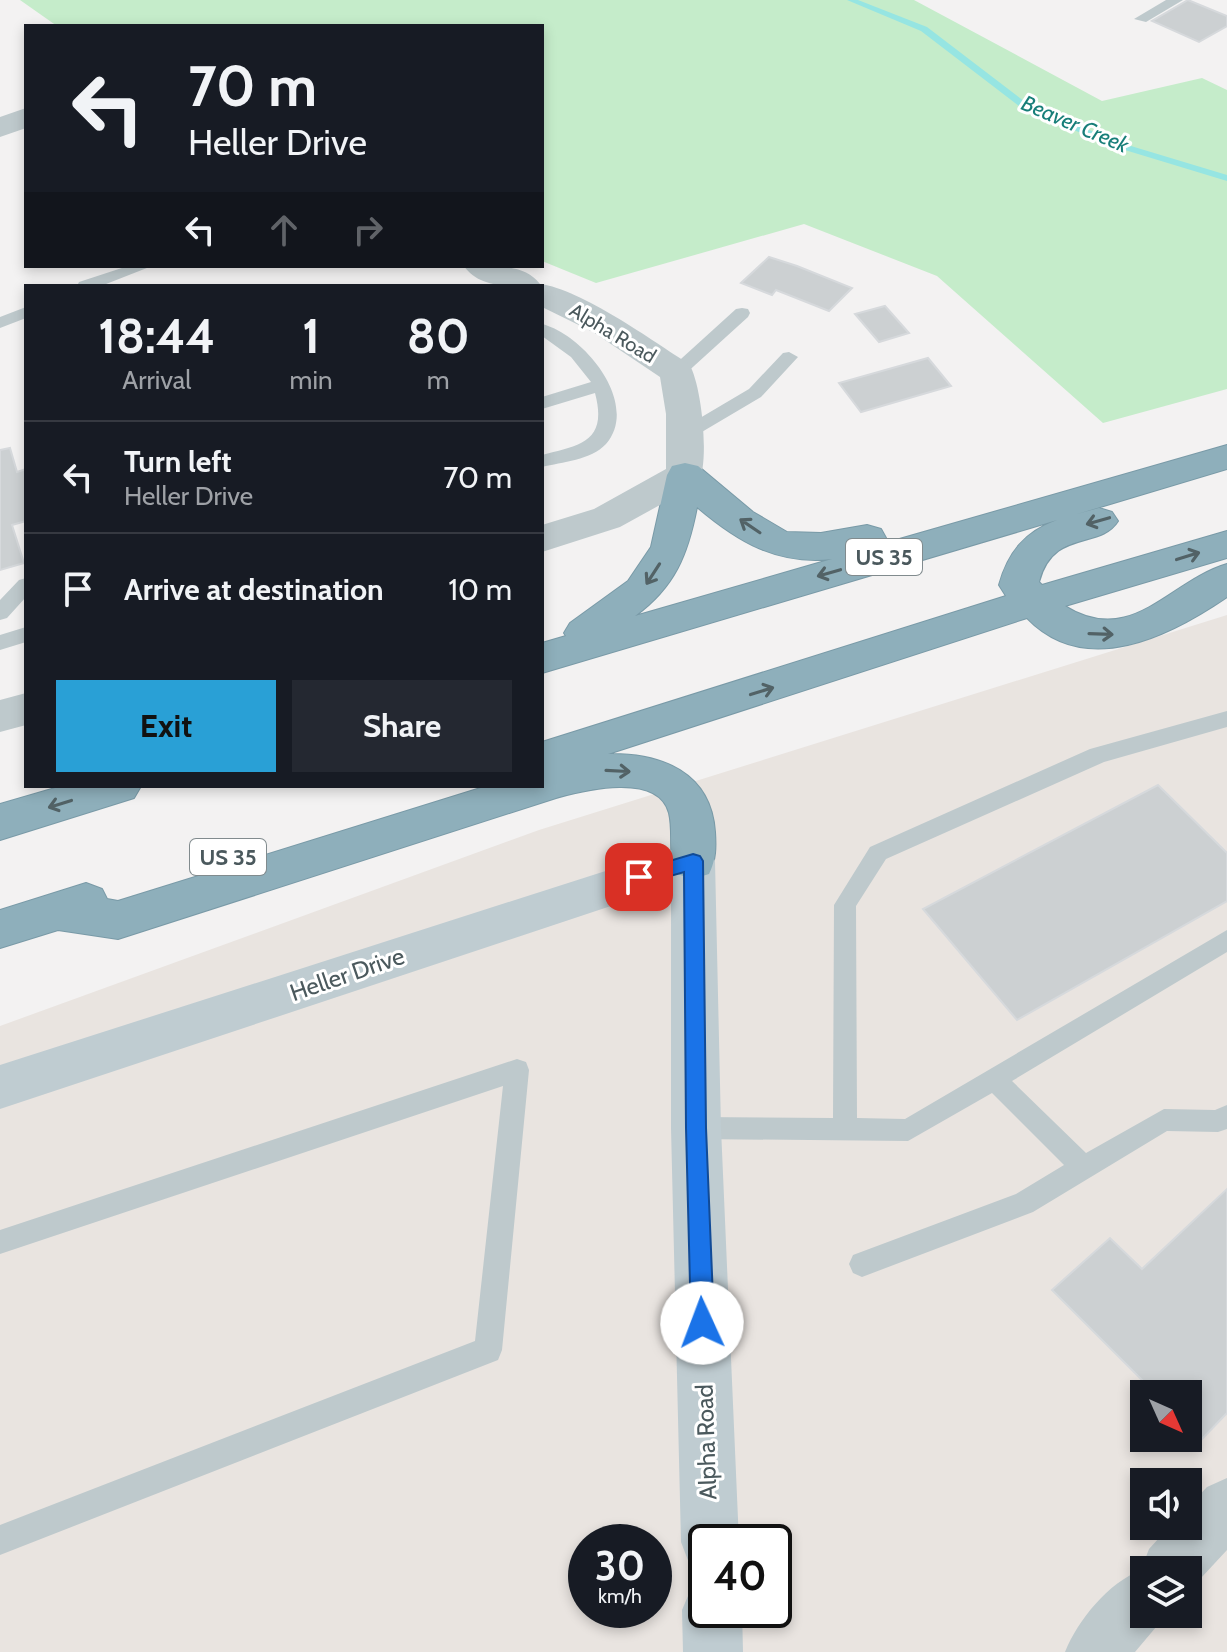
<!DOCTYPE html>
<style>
:root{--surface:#171b24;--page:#242831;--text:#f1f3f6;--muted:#9ea1a6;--line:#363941;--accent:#29a0d6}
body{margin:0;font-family:Cabin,sans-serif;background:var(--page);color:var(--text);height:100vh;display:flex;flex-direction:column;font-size:30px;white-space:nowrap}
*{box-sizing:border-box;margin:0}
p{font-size:26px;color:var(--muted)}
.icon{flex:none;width:44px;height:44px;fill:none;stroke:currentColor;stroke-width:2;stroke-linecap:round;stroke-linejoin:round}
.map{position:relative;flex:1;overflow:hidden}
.side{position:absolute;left:24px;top:284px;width:520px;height:504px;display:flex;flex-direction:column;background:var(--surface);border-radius:0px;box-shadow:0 4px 12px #0003}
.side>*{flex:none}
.top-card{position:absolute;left:24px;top:24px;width:520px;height:244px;border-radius:0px;box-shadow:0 4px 12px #0003;background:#171b24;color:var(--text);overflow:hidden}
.needle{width:52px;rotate:135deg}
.fabs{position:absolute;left:1130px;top:1380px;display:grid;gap:16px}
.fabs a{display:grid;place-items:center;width:72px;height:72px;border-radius:0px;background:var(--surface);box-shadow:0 4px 12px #0003;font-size:40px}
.speed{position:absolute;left:568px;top:1524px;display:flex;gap:16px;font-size:40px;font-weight:700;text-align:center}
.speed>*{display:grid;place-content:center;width:104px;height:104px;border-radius:50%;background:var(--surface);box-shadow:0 4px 12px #0003;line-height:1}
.speed small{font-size:20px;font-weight:400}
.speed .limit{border:4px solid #111;border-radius:12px;background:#fff;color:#111}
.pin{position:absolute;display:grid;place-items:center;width:68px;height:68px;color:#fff;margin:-34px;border-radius:16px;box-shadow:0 4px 12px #0006}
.me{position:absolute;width:88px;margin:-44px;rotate:358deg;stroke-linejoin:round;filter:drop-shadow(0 0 6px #0008)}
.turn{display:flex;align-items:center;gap:28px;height:168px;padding:0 32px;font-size:36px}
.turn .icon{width:104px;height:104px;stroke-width:2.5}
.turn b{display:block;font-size:56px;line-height:68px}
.lanes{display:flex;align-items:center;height:76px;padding:0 32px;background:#0003;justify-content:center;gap:40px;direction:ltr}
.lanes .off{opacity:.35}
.eta{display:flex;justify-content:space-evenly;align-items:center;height:136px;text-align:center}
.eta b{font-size:48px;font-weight:800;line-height:56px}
.cta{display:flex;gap:16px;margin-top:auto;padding:16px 32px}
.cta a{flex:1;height:92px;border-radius:0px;background:var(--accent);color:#111;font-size:32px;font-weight:800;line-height:92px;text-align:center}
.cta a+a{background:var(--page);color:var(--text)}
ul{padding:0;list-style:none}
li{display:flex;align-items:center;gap:24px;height:112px;padding:0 32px;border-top:2px solid var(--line)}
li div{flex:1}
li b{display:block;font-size:30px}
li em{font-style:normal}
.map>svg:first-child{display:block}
.commercial{fill:#e9e4e0;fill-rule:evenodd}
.green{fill:#c5ecca}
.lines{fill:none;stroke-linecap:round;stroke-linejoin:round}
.stream{fill:#96e5e2;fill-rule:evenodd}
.building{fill:#ccd0d2;stroke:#d6d9dc;stroke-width:2}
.highway-casing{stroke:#799aa7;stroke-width:2}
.lane{fill:#bec9cc;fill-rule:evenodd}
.street{fill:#bec9cc;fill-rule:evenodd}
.secondary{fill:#bfccd1;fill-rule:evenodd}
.highway{fill:#8eafbb;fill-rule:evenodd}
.oneway{stroke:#526266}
.route{fill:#1a73e8;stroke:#114b97;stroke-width:2}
.labels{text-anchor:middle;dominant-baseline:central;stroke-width:6;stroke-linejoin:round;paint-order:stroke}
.far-street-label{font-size:20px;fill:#4b595d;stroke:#fff}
.far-water-label{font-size:22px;font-style:italic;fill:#177e79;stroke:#fff}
.shield{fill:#fff;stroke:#818b8e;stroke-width:2}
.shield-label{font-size:22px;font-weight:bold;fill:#4b595d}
.street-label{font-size:24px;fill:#4b595d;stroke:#fff}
</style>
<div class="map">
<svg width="1227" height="1652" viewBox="0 0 1227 1652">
<rect width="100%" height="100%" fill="#f3f2f2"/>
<path class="commercial" d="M1227,615V1652H0V1026L539,830ZM1144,1394H1188V1438H1144ZM1144,1482H1188V1526H1144ZM586,1542H654V1610H586ZM706,1542H774V1610H706ZM1144,1570H1188V1614H1144Z"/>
<path class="green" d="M20,0H914L1102,101L1202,78L1227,90V389L1103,423L937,276L804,224L596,283L542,261V26H57Z"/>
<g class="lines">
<path class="stream" d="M847,0H858L927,27L1029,105L1121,143L1227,175V181L1115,147L1023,109L921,31Z"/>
</g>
<path class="building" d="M1188,0L1227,16V26L1199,42L1152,21Z
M769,257L797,266L852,288L829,311L776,290L772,295L741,283Z
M885,306L909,333L879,342L855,314Z
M928,358L951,386L861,412L839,383Z
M10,448L17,472L26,469V521L12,525L24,563L0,570V450Z
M1158,785L1227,853V901L1017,1020L923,909Z
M1227,1189V1413L1202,1439L1188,1425V1394H1156L1052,1290L1110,1238L1142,1269Z"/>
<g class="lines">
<defs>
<path id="highway" d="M1227,445V469L1077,514L1099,508L1112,512L1118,521C1100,550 1053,528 1039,582L1042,585L1227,531V558L1065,606C1132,648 1169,581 1227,564V597C1170,636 1086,679 1027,618L608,754C661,753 711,772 715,832C716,847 716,860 709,874L693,879L677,874C667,854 674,834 669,813C658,772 585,790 556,798L118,939L58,930L0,948V910L86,883L102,889L107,899L118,901L487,786H542V742L1006,596L999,585C1008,552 1025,532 1057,520L542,673V643L566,636L564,633L570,623L628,581L651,547L667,475L672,466L685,463L698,466L753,512L787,532L821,533L867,525L881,529L886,538L882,544ZM697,507C738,542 777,565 832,559L635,616C675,587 688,554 697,507Z
M62,786H141L134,798L0,840V804Z"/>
</defs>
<use href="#highway" class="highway-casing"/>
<path class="lane" d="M1166,0H1183L1146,22L1134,19Z
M128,266H152L101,286H77L79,282Z
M26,307V318L0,328V317Z
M742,308L748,309L750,313L748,317L683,376H671L668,372L671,368L736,309Z
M542,324C583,334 641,403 606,444C591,460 562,462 542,467V455C580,445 608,442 595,393L542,409V397L591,382L571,357L542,336Z
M789,352L798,357L761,397L690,439H678L675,435L678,431L749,389L783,353Z
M26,578V597L7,618L0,620V600L19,580Z
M26,627V642L0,650V635Z
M1227,711V727L1104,762L886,859L856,906L857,1118L905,1119L1227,930V952L1012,1081L1086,1153L1164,1109L1215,1110L1227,1105V1129L1218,1132L1167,1131L1033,1212L862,1277L853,1273L849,1264L853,1255L1016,1194L1064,1165L992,1093L908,1141L696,1139L687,1136L683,1128L687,1120L696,1117L833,1118L834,905L870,847L1090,749Z
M517,1059L526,1062L529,1070L502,1350L498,1360L0,1555V1525L475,1341L503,1086L0,1254V1230Z"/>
<path class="street" d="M26,108V128L0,137V117Z
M464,266C488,266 524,262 540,284C581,289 653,341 689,364C702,384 710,464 698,484L620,527L542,552V525L594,509L666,469V414L660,377L593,332L542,307V286C516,286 480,290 464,266Z
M26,693V725L0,732V700Z
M1227,1478V1550L1188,1592V1570H1144V1614H1167L1135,1652H1065C1078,1620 1108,1583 1141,1570L1149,1549L1170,1526H1188V1507L1207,1487Z"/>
<path class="secondary" d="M693,843L709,848L715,861L721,1128L739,1542H706V1569L689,1563L681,1542L671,1128V886L0,1109V1065Z
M706,1583V1610H742L743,1652H683L682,1610L691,1589Z"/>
<use href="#highway" class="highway"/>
</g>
<defs><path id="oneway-shaft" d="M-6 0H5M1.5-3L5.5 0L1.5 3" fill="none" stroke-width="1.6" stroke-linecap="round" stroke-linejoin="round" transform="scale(2)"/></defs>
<g class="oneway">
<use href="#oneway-shaft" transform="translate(1098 521) rotate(164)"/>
<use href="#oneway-shaft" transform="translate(750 526) rotate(-146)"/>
<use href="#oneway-shaft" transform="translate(1188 556) rotate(-17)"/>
<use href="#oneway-shaft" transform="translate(829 573) rotate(164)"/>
<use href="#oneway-shaft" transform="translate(653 574) rotate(123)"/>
<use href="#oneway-shaft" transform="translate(1101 634) rotate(2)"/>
<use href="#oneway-shaft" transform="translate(762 691) rotate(-17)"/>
<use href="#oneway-shaft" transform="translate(618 771) rotate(3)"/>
<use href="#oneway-shaft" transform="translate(60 804) rotate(163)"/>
</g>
<path class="route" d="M693,854L700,856L703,861L706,1128L714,1323L710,1331L702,1334L695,1331L691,1323L686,1128L684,872L639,885L632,883L630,877L632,872Z"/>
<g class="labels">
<g class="far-street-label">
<text transform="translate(613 333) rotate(31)">Alpha Road</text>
</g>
<g class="far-water-label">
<text transform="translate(1075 124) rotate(23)">Beaver Creek</text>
</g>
<g class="shield">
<rect x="846" y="539" width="76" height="36" rx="6"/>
<rect x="190" y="839" width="76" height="36" rx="6"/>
</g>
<g class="shield-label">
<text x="884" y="557">US 35</text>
<text x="228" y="857">US 35</text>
</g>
<g class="street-label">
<text transform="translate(347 974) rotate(-19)">Heller Drive</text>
<text transform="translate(706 1442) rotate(-92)">Alpha Road</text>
</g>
</g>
</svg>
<div class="fabs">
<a><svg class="needle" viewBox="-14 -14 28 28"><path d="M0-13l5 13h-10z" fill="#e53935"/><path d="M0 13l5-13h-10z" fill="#9ea1a6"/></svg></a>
<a><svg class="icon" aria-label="sound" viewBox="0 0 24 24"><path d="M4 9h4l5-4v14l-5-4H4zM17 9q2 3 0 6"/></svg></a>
<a><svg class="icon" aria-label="layers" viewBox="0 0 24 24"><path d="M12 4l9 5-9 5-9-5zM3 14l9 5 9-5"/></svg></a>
</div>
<div class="speed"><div>30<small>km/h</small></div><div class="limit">40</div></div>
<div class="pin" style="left:639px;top:877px;background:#d93025"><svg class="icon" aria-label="arrive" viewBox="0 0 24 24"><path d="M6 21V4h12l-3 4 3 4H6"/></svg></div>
<svg class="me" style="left:702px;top:1323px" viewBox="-20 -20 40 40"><circle r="19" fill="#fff"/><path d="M0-13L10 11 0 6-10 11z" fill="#1a73e8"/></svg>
<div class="top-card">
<div class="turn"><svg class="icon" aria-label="left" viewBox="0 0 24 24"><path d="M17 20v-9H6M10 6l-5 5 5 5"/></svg><div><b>70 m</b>Heller Drive</div></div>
<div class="lanes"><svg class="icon" aria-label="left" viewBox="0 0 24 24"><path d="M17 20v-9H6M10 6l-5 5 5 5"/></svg><svg class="icon off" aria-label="ahead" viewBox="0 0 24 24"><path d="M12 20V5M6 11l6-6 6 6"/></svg><svg class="icon off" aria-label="right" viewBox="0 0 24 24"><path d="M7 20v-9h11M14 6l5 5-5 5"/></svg></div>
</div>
<section class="side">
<div class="eta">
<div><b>18:44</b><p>Arrival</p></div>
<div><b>1</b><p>min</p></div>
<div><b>80</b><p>m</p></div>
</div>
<ul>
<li><svg class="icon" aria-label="left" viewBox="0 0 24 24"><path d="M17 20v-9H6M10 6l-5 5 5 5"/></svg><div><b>Turn left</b><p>Heller Drive</p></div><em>70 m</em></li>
<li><svg class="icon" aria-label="arrive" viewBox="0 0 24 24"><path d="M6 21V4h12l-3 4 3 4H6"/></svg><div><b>Arrive at destination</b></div><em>10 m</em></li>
</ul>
<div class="cta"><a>Exit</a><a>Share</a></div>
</section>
</div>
